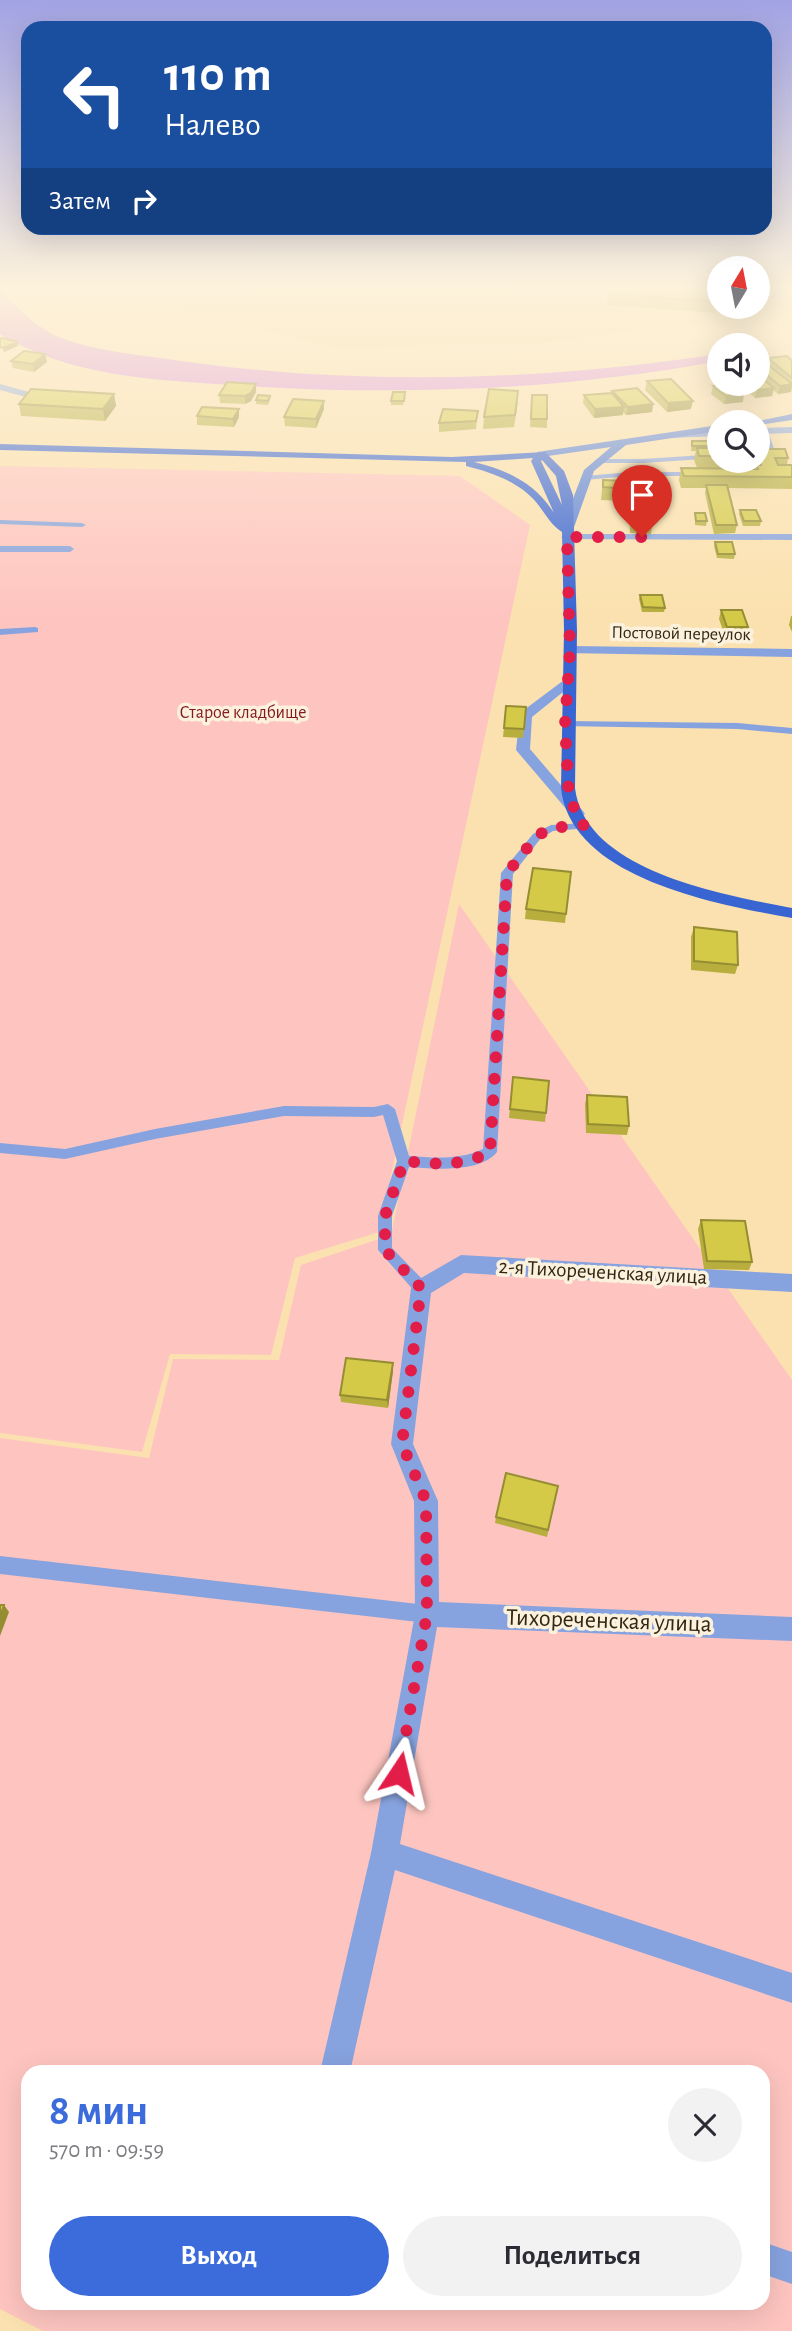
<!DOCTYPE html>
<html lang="ru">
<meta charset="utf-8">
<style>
:root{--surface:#fff;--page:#f2f2f3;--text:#2b2b33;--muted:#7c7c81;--accent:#3c6bdb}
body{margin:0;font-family:"Alegreya Sans",sans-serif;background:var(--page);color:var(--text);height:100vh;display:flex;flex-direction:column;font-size:26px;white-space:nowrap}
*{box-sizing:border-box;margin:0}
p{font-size:23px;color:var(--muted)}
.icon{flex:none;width:38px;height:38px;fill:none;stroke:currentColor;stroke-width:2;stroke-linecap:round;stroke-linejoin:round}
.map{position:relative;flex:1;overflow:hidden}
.drawer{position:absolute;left:21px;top:2065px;width:749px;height:245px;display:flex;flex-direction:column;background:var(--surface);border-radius:21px;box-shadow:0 7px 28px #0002}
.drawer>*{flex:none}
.hud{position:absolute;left:21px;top:21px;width:751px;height:214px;border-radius:21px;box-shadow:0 7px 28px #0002;background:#1a4fa0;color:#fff;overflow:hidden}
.needle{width:46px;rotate:10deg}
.buttons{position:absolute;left:707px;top:256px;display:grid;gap:14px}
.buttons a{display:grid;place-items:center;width:63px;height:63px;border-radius:50%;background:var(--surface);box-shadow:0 7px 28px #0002;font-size:35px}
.pin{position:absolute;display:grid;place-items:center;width:60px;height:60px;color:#fff;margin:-72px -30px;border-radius:50% 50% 50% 0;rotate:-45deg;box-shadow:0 0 7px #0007}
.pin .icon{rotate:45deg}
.me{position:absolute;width:77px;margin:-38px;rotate:10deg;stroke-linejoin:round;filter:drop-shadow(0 0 5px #0008)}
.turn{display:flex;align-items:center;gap:24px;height:147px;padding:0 28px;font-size:32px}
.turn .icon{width:91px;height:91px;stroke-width:2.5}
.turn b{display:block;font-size:49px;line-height:60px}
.then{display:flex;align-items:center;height:66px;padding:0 28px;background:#0003;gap:14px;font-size:26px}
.round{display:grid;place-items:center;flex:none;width:74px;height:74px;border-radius:37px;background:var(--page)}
.summary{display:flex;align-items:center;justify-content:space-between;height:119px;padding:0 28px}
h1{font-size:42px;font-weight:600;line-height:52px;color:var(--accent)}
.action{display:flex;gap:14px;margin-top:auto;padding:14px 28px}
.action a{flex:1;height:80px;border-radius:42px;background:var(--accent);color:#fff;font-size:28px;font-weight:600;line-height:80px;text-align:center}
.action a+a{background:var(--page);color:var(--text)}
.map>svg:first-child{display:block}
.built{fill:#f5d89e}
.green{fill:#fec5c0;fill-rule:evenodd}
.water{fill:#d989df}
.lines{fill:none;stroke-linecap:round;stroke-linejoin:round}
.service{fill:#87a3df;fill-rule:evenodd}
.minor{fill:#87a3df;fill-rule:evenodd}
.secondary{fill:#5981d9;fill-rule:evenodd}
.primary{fill:#3965d3;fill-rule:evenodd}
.wall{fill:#b7ae3e}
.shaded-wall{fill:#958d32}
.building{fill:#d5ca48;stroke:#958d32;stroke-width:2}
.route{stroke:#e11d48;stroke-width:12;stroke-dasharray:0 21.6}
.labels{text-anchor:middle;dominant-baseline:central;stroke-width:7;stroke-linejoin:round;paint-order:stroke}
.far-street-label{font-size:18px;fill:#312713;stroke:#fbf1dd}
.far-park-label{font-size:18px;fill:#84181d;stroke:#fbf1dd}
.street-label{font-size:21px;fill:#312713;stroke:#fbf1dd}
.near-street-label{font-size:24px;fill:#312713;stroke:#fbf1dd}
</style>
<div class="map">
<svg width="792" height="2331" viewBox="0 0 792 2331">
<rect width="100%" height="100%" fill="#fbe1af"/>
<path class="built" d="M104,287H719V306H758L725,326L671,325L548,342L338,348L100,290Z"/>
<path class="green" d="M0,466L460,476L530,525L379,1232L295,1258L271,1355L170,1354L142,1452L0,1433Z
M459,904L792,1380V2331H43L0,2309V1438L149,1458L173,1359L279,1360L301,1265L391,1235ZM28,2072H763V2303H28Z"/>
<path class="water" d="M0,289C15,307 38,329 61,338C99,352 141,355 181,361C357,386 544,381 719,354V361C559,391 394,396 231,385C153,380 68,376 0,334Z"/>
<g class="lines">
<path class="service" d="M772,287H778L777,299L772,298Z
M764,429L768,431L774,449L758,456V451L766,448L760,431Z
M719,454V458L643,463H598L594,461L598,459H643Z
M630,472H699L703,474L699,476H630L585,480L581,478L585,476Z
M0,520L82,523L86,525L82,527L0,524Z
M0,546H70L74,549L70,552H0Z
M35,627L38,628V632L0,635V629Z
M565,721L738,723L792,728V734L738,729L561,726V722Z
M585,823L589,824V828L553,831L541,838L513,874L497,1152C481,1173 432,1169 409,1167L392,1216V1248L426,1283L429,1288L426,1293L421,1294L416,1293L378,1250V1216L397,1161L383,1115L374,1117L284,1116L155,1139L65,1159L0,1153V1143L65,1149L155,1129L284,1106L374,1107L388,1104L395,1109L409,1156C435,1158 459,1160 483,1149L501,873L533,834L551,825Z
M0,1556L427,1605L433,1608L436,1614L433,1620L427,1623L0,1574Z"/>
<path class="minor" d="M0,384L40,395L42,397L37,400L0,390Z
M792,427V433L758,434V428Z
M719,430V436L673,438L668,435L673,432Z
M567,534H792V540L563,539L561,537Z
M570,646L792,649V657L565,653L564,650Z
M568,677L575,681L573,684L532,717L530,749L583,811L585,814L578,819L573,817L516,750L520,713Z
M461,1255L792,1274V1292L464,1273L431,1293L413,1444L438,1501L439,1602L792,1617V1641L437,1627L400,1844L792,1973V2003L395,1870L350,2072H320L371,1853L415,1614L414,1501L391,1444L411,1288L414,1282Z
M763,2242L792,2252V2284L763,2274Z"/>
<path class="secondary" d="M792,414V420L758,425V422H753Z
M719,425V431L626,445L594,471L573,530L567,533L561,530L584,470L611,447L541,457L537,456V452Z"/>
<path class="primary" d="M0,444L452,457L545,452L564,471L573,495L577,631L575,788C585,872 726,895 792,908V918C720,905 570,879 561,788L564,631L562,532C550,524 545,513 536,502C519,482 491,472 466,466V462L0,450ZM533,458L531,461L554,513C535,483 507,470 474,462ZM542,460L556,476L562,505L541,461Z"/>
</g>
<path class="wall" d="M418,287H496L494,291Z
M719,292L716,313L607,305L608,294Z
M45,354L47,362L34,372L13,368L11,361Z
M768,358L792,361V388L791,392L778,394L773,390L772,396L755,398L740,385V383H758V360L767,363Z
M647,381L691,409L667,412L645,390Z
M713,386L743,402L724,404L711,394Z
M612,391L653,404L652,412L626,415L623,412V415L594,418L583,403L584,395L612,393Z
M256,392L251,401L245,404L220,403L219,395Z
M114,394L116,406L105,421L21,416L19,404Z
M532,395L547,419V428L530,427Z
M270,396V400L268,405L256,404V400Z
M405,397L403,405H391V401Z
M324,401V409L316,428L285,426L284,417Z
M518,402L514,427L483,429L484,417Z
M239,409V417L234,427L197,425V416Z
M478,411L476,429L439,432V423Z
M692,441L715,446V448H719V460H758V449L788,458L787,465L792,477V489L728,488L737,525L735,533L714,534L705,493L706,488H681L679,480L681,468H697L694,460L696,451H691Z
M603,480L650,482L653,521L651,534L630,533L629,501L601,500Z
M740,510L761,521L760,526H743L739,514Z
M695,513L707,521L706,526L695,525Z
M715,542L735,554L734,559L717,558L714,546Z
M640,595L665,608L664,612H642L639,599Z
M721,610L748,627L746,636H725L719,619Z
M791,616H792V632L789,625Z
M506,706L526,707L523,738L503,737Z
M571,872L565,923L525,919L526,909Z
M694,927L738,965L735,974L691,970V937Z
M513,1077L546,1113L545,1122L509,1118Z
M587,1095L629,1126L627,1135L586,1133L585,1104Z
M701,1220L752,1262L749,1270L704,1269L698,1229Z
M393,1371L388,1408L341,1402L340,1395Z
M558,1486L547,1537L495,1523L496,1517Z"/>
<path class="shaded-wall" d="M17,342L18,346L4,352L3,348Z
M45,354L47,362L34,372L33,364Z
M256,384V392L251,401L245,404V396Z
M792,384L791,392L778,394L780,386Z
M774,388L772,396L755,398L757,390Z
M744,393L743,402L724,404L726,396Z
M114,394L116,406L105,421L103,409Z
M324,401V409L316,428V419Z
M693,401L691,409L667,412L668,403Z
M653,404L652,412L626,415L628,407Z
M624,407L623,415L594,418L595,409Z
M239,409V417L234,427L233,419Z
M393,1363V1371L388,1408L387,1400Z
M4,1605L9,1612L0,1636V1617Z"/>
<path class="building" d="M611,287H647L719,292L718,302L608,294Z
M3,338L17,342L3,348L0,347V339Z
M24,351L45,354L33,364L11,361Z
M787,356L792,361V378L768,358Z
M758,360H762L792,384L780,386L758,368Z
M758,375L774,388L757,390L749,383H758Z
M671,379L693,401L668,403L647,381Z
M227,382L256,384L251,393L245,396L219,395Z
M729,383H731L744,393L726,396L713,386Z
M637,388L653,404L628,407L612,391Z
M31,389L114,394L103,409L19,404Z
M489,389L518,391L515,415L484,417Z
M393,392H405L404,401H391Z
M612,393L624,407L595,409L584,395Z
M258,395L270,396L268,401L256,400Z
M532,395H547V419H531Z
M293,399L324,401L316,419L284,417Z
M202,407L239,409L233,419L197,416Z
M443,409L478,411L476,421L439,423Z
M692,441H712L715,446H692Z
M697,448H719V456H699Z
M758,449H785L788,458H775L778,465H792V477L684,476L681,468L758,469L757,465H761L758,456Z
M603,480L650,482L653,521L632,520L630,489L603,487Z
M706,485H727L737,525H716Z
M740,510H756L761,521H744Z
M695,513H705L707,521H696Z
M715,542H732L735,554H718Z
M640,595H662L665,608L643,607Z
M721,610H742L748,627H727Z
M506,706L526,707L524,729L504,728Z
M533,868L571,872L566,914L526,909Z
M694,927L737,932L738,965L694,961Z
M513,1077L549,1081L546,1113L510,1109Z
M587,1095L627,1097L629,1126L588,1124Z
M701,1220L745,1221L752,1262L707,1261Z
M346,1358L393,1363L387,1400L340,1395Z
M506,1473L558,1486L548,1530L496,1517Z
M0,1605H4L0,1617Z"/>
<linearGradient id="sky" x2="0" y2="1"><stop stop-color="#a2a3e4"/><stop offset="0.47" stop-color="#fdf2db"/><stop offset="1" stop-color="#fdf2db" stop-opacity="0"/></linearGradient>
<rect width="792" height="613" fill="url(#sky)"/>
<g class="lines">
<path class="route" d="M399,1773L427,1614L426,1501L402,1444L421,1288L385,1250V1216L404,1161C435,1164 461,1167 490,1152L507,873L537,836L551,828L584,825L569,799L565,724L570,650L567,537H642"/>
</g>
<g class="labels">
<g class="far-street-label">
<text transform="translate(681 634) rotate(1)">Постовой переулок</text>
</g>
<g class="far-park-label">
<text x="243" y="713">Старое кладбище</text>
</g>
<g class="street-label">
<text transform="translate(603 1272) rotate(3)">2-я Тихореченская улица</text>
</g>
<g class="near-street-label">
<text transform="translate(609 1621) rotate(2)">Тихореченская улица</text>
</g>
</g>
</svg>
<div class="buttons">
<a><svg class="needle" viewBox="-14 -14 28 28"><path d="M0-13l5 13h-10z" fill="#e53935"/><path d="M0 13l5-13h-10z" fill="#7c7c81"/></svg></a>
<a><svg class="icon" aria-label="sound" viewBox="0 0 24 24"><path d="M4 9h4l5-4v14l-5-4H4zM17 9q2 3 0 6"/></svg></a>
<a><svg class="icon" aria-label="search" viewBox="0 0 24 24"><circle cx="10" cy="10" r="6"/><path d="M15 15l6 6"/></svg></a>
</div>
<div class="pin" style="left:642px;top:537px;background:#d93025"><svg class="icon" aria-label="arrive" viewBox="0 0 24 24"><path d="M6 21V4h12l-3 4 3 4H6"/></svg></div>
<svg class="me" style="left:399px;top:1773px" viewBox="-20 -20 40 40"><path d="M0-17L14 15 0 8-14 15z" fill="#e11d48" stroke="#fff" stroke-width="4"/></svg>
<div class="hud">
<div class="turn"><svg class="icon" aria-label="left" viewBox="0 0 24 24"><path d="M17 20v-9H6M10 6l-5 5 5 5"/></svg><div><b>110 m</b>Налево</div></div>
<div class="then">Затем<svg class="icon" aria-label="right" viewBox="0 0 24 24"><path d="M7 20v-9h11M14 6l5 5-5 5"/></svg></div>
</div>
<section class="drawer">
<div class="summary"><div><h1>8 мин</h1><p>570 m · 09:59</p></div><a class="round"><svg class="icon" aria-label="close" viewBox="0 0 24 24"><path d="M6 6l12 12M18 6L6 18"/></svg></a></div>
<div class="action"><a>Выход</a><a>Поделиться</a></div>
</section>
</div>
